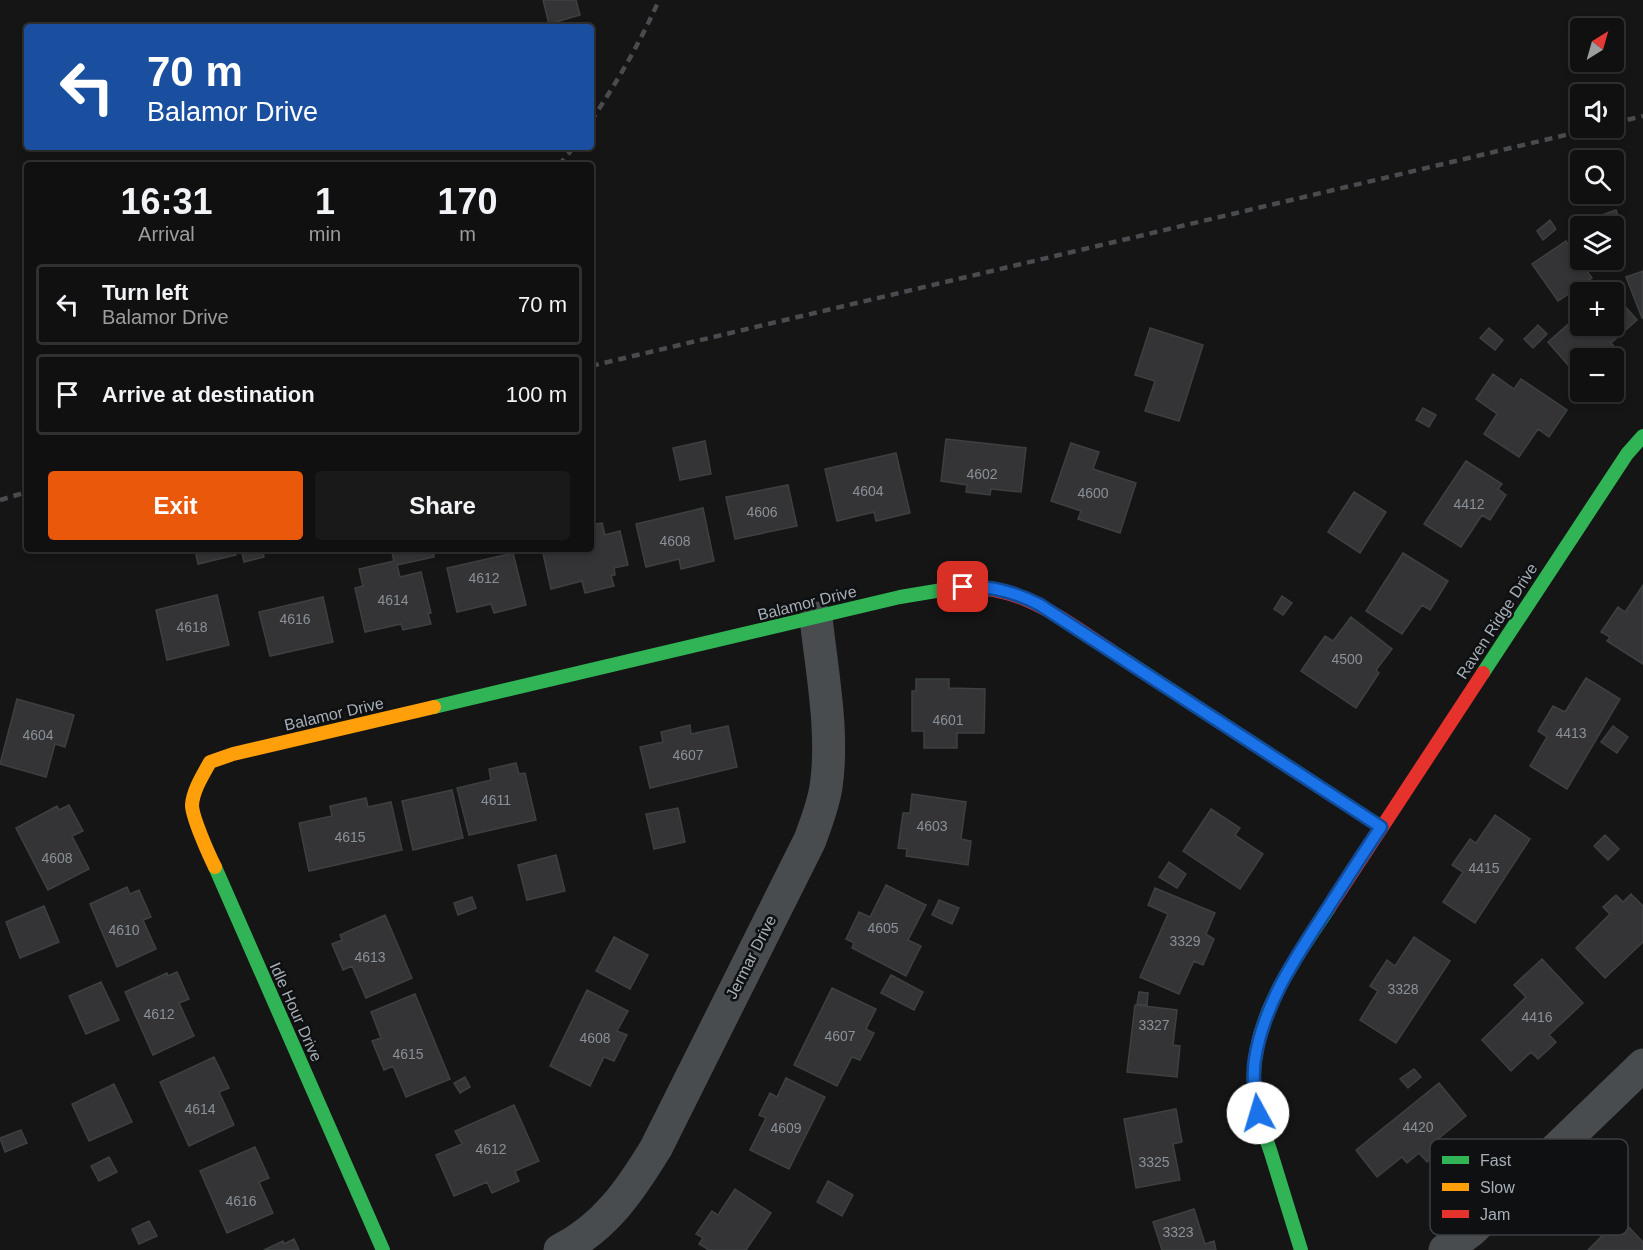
<!DOCTYPE html>
<meta charset="utf-8">
<style>
:root{--surface:#101010;--page:#191919;--text:#f1f3f6;--muted:#9c9d9f;--line:#303030;--accent:#ea580c}
body{margin:0;font-family:Helvetica,sans-serif;background:var(--page);color:var(--text);height:100vh;display:flex;flex-direction:column;font-size:22px;white-space:nowrap}
*{box-sizing:border-box;margin:0}
p{font-size:20px;color:var(--muted)}
.icon{flex:none;width:33px;height:33px;fill:none;stroke:currentColor;stroke-width:2;stroke-linecap:round;stroke-linejoin:round}
.map{position:relative;flex:1;overflow:hidden}
.sheet{position:absolute;left:24px;top:162px;width:570px;height:390px;display:flex;flex-direction:column;background:var(--surface);border-radius:6px;box-shadow:0 3px 9px #0003,0 0 0 2px var(--line)}
.sheet>*{flex:none}
.hud{position:absolute;left:24px;top:24px;width:570px;height:126px;border-radius:6px;box-shadow:0 3px 9px #0003,0 0 0 2px var(--line);background:#1a4fa0;color:#fff;overflow:hidden}
.needle{width:39px;rotate:37deg}
.controls{position:absolute;left:1570px;top:18px;display:grid;gap:12px}
.controls a{display:grid;place-items:center;width:54px;height:54px;border-radius:6px;background:var(--surface);box-shadow:0 3px 9px #0003,0 0 0 2px var(--line);font-size:30px}
.pin{position:absolute;display:grid;place-items:center;width:51px;height:51px;color:#fff;margin:-26px;border-radius:12px;box-shadow:0 3px 9px #0006}
.me{position:absolute;width:66px;margin:-33px;rotate:354deg;stroke-linejoin:round;filter:drop-shadow(0 0 4px #0008)}
.turn{display:flex;align-items:center;gap:21px;height:126px;padding:0 24px;font-size:27px}
.turn .icon{width:78px;height:78px;stroke-width:2.5}
.turn b{display:block;font-size:42px;line-height:51px}
.eta{display:flex;justify-content:space-evenly;align-items:center;height:102px;text-align:center}
.eta b{font-size:36px;font-weight:700;line-height:42px}
.action{display:flex;gap:12px;margin-top:auto;padding:12px 24px}
.action a{flex:1;height:69px;border-radius:6px;background:var(--accent);color:#fff;font-size:24px;font-weight:700;line-height:69px;text-align:center}
.action a+a{background:var(--page);color:var(--text)}
ul{padding:0;list-style:none}
li{display:flex;align-items:center;gap:18px;height:81px;margin:0 12px 9px;padding:0 12px;border:3px solid var(--line);border-radius:6px}
li div{flex:1}
li b{display:block;font-size:22px}
li em{font-style:normal}
.map>svg:first-child{display:block}
.building{fill:#343436;stroke:#3d4041;stroke-width:1.5}
.lines{fill:none;stroke-linecap:round;stroke-linejoin:round}
.street{stroke:#494c4e;stroke-width:33}
.fast{stroke:#30b455;stroke-width:14}
.slow{stroke:#ff9f0a;stroke-width:14}
.jam{stroke:#e5322d;stroke-width:14}
.rail{stroke:#494b4e;stroke-width:4.5;stroke-dasharray:8 6;stroke-linecap:butt}
.route-casing{stroke:#114b97;stroke-width:15}
.route{stroke:#1a73e8;stroke-width:10}
.labels{text-anchor:middle;dominant-baseline:central;stroke-width:5;stroke-linejoin:round;paint-order:stroke}
.number-label{font-size:14px;fill:#8a9097}
.street-label{font-size:16px;fill:#a6aeb7;stroke:#0f1011}
.key{fill:#0f1011;stroke:#3c3f43;stroke-width:1.5}
.key-label{font-size:16px;fill:#a6aeb7}
</style>
<div class="map">
<svg width="1643" height="1250" viewBox="0 0 1643 1250">
<rect width="100%" height="100%" fill="#151515"/>
<path class="building" d="M543,0H576L580,15L549,24Z
M1616,210L1623,229L1614,232V226H1607L1602,215Z
M1550,220L1556,229L1543,240L1537,231Z
M1566,241L1592,278L1558,301L1532,264Z
M1643,271V318H1642L1626,277Z
M1614,294L1637,320L1611,343L1617,350L1607,358H1597L1595,356L1592,358H1581V368L1575,373L1548,342L1581,313V326H1614Z
M1538,325L1547,334L1533,348L1524,339Z
M1150,328L1203,345L1179,421L1145,411L1155,381L1135,375Z
M1489,328L1503,340L1495,350L1480,338Z
M1493,374L1514,389L1521,379L1567,410L1549,437L1538,429L1519,457L1484,434L1497,414L1476,399Z
M1423,408L1436,415L1429,427L1416,420Z
M946,439L1026,448L1021,492L991,489L990,495L966,492L967,485L941,481Z
M705,441L711,474L680,480L673,448Z
M1071,443L1099,452L1093,469L1136,483L1120,533L1078,519L1081,511L1051,501Z
M896,453L910,513L876,521L874,512L837,521L825,469Z
M1466,461L1502,484L1498,489L1506,495L1490,520L1482,515L1461,547L1424,524Z
M788,485L797,526L735,539L726,497Z
M1354,492L1386,512L1360,553L1328,532Z
M703,508L714,561L681,569L679,559L646,567L636,524Z
M602,523L605,535L620,531L628,565L614,568L615,575L611,576L614,586L585,593L582,581L551,589L542,549H591V525Z
M195,549H235L236,555L198,564Z
M241,549H262L264,557L244,562Z
M391,549H433L434,557L397,565L400,577L421,572L431,613L428,614L431,624L403,630L401,624L365,632L355,588L363,586L359,569L394,561Z
M513,553L526,605L494,613L491,604L457,612L447,568Z
M1403,553L1448,581L1430,610L1422,605L1402,634L1366,611Z
M1643,585V664L1607,641L1610,637L1601,632L1618,607L1625,612Z
M217,595L229,645L167,660L156,610Z
M1282,596L1292,603L1283,615L1274,609Z
M323,597L333,642L270,656L259,612Z
M1351,617L1392,649L1376,670L1379,673L1356,708L1301,671L1325,636L1333,641Z
M1586,678L1620,699L1567,789L1530,766L1547,737L1538,731L1553,706L1565,712Z
M916,679H949V688L985,689L984,733H957V748H924V731H912V691H916Z
M17,699L74,715L65,747L55,744L46,777L0,764Z
M690,725L691,734L728,726L737,767L650,788L640,747L663,742L661,732Z
M1613,726L1628,737L1617,753L1601,742Z
M516,763L519,774L525,773L536,820L469,835L457,788L491,780L489,769Z
M452,790L463,838L413,850L402,801Z
M912,794L966,802L961,839L971,841L968,865L906,856L907,849L898,848L903,813H910Z
M366,798L368,807L391,802L402,850L309,871L299,823L332,816L330,806Z
M69,805L83,831L72,836L89,869L48,890L16,828L57,806L59,810Z
M678,808L685,842L654,849L646,814Z
M1211,809L1240,828L1235,835L1263,854L1240,889L1183,851Z
M1495,815L1530,839L1475,923L1443,902L1463,872L1452,865L1470,839L1476,843Z
M1605,835L1619,849L1608,860L1594,846Z
M556,855L565,891L527,900L518,865Z
M1169,862L1186,874L1177,888L1159,877Z
M886,885L926,905L908,940L921,946L906,976L852,948L854,943L846,939L859,912L870,917Z
M127,887L130,894L139,890L151,917L143,920L156,949L117,967L90,904Z
M1155,888L1215,913L1206,934L1214,939L1203,965L1194,961L1179,994L1140,977L1168,914L1148,905Z
M1631,894L1643,906V942L1605,978L1576,948L1610,914L1603,907L1616,895L1623,902Z
M472,897L476,908L458,915L454,903Z
M939,900L959,908L952,924L932,915Z
M44,906L59,942L20,958L6,922Z
M385,915L412,978L366,998L352,966L343,970L332,944L342,940L340,935Z
M614,937L648,955L630,989L596,971Z
M1414,937L1450,961L1396,1043L1360,1020L1378,991L1370,986L1387,960L1395,966Z
M1542,959L1583,1003L1549,1035L1556,1042L1550,1048L1538,1059L1531,1052L1511,1071L1482,1040L1526,997L1514,985Z
M177,972L189,999L179,1003L194,1036L153,1055L125,992L167,973L168,976Z
M891,975L923,992L914,1010L881,993Z
M101,982L119,1020L86,1034L69,996Z
M832,988L876,1009L866,1029L874,1033L860,1060L852,1057L837,1086L794,1065Z
M587,990L628,1011L617,1031L627,1035L614,1061L604,1057L590,1086L550,1066Z
M1139,992L1148,993L1147,1005L1137,1004Z
M415,994L450,1079L406,1097L393,1066L384,1070L372,1041L381,1038L371,1012Z
M1135,1005L1177,1010L1173,1045L1180,1046L1177,1077L1127,1072Z
M214,1057L229,1088L219,1092L234,1125L189,1146L160,1082Z
M1414,1069L1421,1077L1408,1088L1400,1079Z
M465,1077L470,1087L460,1093L454,1083Z
M786,1078L825,1097L789,1169L750,1150L766,1118L759,1115L770,1093L777,1097Z
M1439,1083L1466,1116L1438,1139L1445,1148L1427,1162L1419,1153L1407,1163L1402,1157L1377,1177L1356,1150Z
M114,1084L132,1122L89,1141L72,1104Z
M514,1105L539,1161L515,1171L519,1181L492,1193L487,1182L454,1196L436,1155L462,1144L455,1131Z
M1176,1109L1182,1142L1173,1144L1180,1180L1136,1188L1124,1119Z
M21,1130L27,1143L5,1152L0,1138Z
M255,1147L269,1178L259,1182L273,1213L227,1233L200,1171Z
M109,1157L117,1172L99,1181L91,1166Z
M828,1181L853,1195L842,1216L817,1202Z
M735,1189L771,1213L746,1250H709L699,1244L703,1238L696,1234L712,1211L718,1215Z
M1194,1209L1205,1244L1214,1241L1216,1250H1162L1153,1222Z
M1620,1218L1643,1242V1250H1588Z
M149,1221L157,1236L139,1244L132,1229Z
M294,1239L299,1250H264L283,1241L284,1244Z"/>
<g class="lines">
<path class="street" d="M560,1250C605,1228 631,1189 656,1148L810,840C816,823 823,806 826,787C834,734 822,672 816,618
M1445,1250L1472,1230L1643,1065"/>
<path class="fast" d="M1113,652L1381,827
M1483,673L1627,454L1643,436
M434,707L900,597L948,589
M215,867L383,1250
M1301,1250C1291,1218 1281,1186 1271,1153C1264,1132 1255,1110 1254,1087C1250,1020 1294,961 1329,908"/>
<path class="slow" d="M215,867C209,855 192,817 192,805C193,790 203,775 210,762L233,754L434,707"/>
<path class="jam" d="M948,589C1016,580 1059,617 1113,652
M1329,908L1483,673"/>
<path class="rail" d="M591,121C617,82 640,43 659,0
M1614,123L1643,116
M559,165L574,147
M591,366L1595,128
M0,500L27,492"/>
</g>
<g class="lines">
<defs>
<path id="route" d="M963,587C991,585 1015,592 1040,605L1381,827C1362,855 1344,883 1326,911C1296,957 1264,1003 1255,1059C1252,1077 1255,1095 1258,1113"/>
</defs>
<use href="#route" class="route-casing"/>
<use href="#route" class="route"/>
</g>
<g class="labels">
<g class="number-label">
<text x="982" y="474">4602</text>
<text x="868" y="491">4604</text>
<text x="1093" y="493">4600</text>
<text x="1469" y="504">4412</text>
<text x="762" y="512">4606</text>
<text x="675" y="541">4608</text>
<text x="484" y="578">4612</text>
<text x="393" y="600">4614</text>
<text x="295" y="619">4616</text>
<text x="192" y="627">4618</text>
<text x="1347" y="659">4500</text>
<text x="948" y="720">4601</text>
<text x="1571" y="733">4413</text>
<text x="38" y="735">4604</text>
<text x="688" y="755">4607</text>
<text x="496" y="800">4611</text>
<text x="932" y="826">4603</text>
<text x="350" y="837">4615</text>
<text x="57" y="858">4608</text>
<text x="1484" y="868">4415</text>
<text x="883" y="928">4605</text>
<text x="124" y="930">4610</text>
<text x="1185" y="941">3329</text>
<text x="370" y="957">4613</text>
<text x="1403" y="989">3328</text>
<text x="159" y="1014">4612</text>
<text x="1537" y="1017">4416</text>
<text x="1154" y="1025">3327</text>
<text x="840" y="1036">4607</text>
<text x="595" y="1038">4608</text>
<text x="408" y="1054">4615</text>
<text x="200" y="1109">4614</text>
<text x="1418" y="1127">4420</text>
<text x="786" y="1128">4609</text>
<text x="491" y="1149">4612</text>
<text x="1154" y="1162">3325</text>
<text x="241" y="1201">4616</text>
<text x="1178" y="1232">3323</text>
</g>
<g class="street-label">
<text transform="translate(807 603) rotate(-14)">Balamor Drive</text>
<text transform="translate(1497 621) rotate(-57)">Raven Ridge Drive</text>
<text transform="translate(334 714) rotate(-13)">Balamor Drive</text>
<text transform="translate(751 957) rotate(-63)">Jermar Drive</text>
<text transform="translate(296 1012) rotate(66)">Idle Hour Drive</text>
</g>
</g>
<rect x="1430" y="1139" width="198" height="96" rx="9" class="key"/>
<rect x="1442" y="1156" width="27" height="8" fill="#30b455"/>
<rect x="1442" y="1183" width="27" height="8" fill="#ff9f0a"/>
<rect x="1442" y="1210" width="27" height="8" fill="#e5322d"/>
<g class="key-label">
<text x="1480" y="1166">Fast</text>
<text x="1480" y="1193">Slow</text>
<text x="1480" y="1220">Jam</text>
</g>
</svg>
<div class="controls">
<a><svg class="needle" viewBox="-14 -14 28 28"><path d="M0-13l5 13h-10z" fill="#e53935"/><path d="M0 13l5-13h-10z" fill="#9c9d9f"/></svg></a>
<a><svg class="icon" aria-label="sound" viewBox="0 0 24 24"><path d="M4 9h4l5-4v14l-5-4H4zM17 9q2 3 0 6"/></svg></a>
<a><svg class="icon" aria-label="search" viewBox="0 0 24 24"><circle cx="10" cy="10" r="6"/><path d="M15 15l6 6"/></svg></a>
<a><svg class="icon" aria-label="layers" viewBox="0 0 24 24"><path d="M12 4l9 5-9 5-9-5zM3 14l9 5 9-5"/></svg></a>
<a>+</a>
<a>−</a>
</div>
<div class="pin" style="left:963px;top:587px;background:#d93025"><svg class="icon" aria-label="arrive" viewBox="0 0 24 24"><path d="M6 21V4h12l-3 4 3 4H6"/></svg></div>
<svg class="me" style="left:1258px;top:1113px" viewBox="-20 -20 40 40"><circle r="19" fill="#fff"/><path d="M0-13L10 11 0 6-10 11z" fill="#1a73e8"/></svg>
<div class="hud">
<div class="turn"><svg class="icon" aria-label="left" viewBox="0 0 24 24"><path d="M17 20v-9H6M10 6l-5 5 5 5"/></svg><div><b>70 m</b>Balamor Drive</div></div>
</div>
<section class="sheet">
<div class="eta">
<div><b>16:31</b><p>Arrival</p></div>
<div><b>1</b><p>min</p></div>
<div><b>170</b><p>m</p></div>
</div>
<ul>
<li><svg class="icon" aria-label="left" viewBox="0 0 24 24"><path d="M17 20v-9H6M10 6l-5 5 5 5"/></svg><div><b>Turn left</b><p>Balamor Drive</p></div><em>70 m</em></li>
<li><svg class="icon" aria-label="arrive" viewBox="0 0 24 24"><path d="M6 21V4h12l-3 4 3 4H6"/></svg><div><b>Arrive at destination</b></div><em>100 m</em></li>
</ul>
<div class="action"><a>Exit</a><a>Share</a></div>
</section>
</div>
